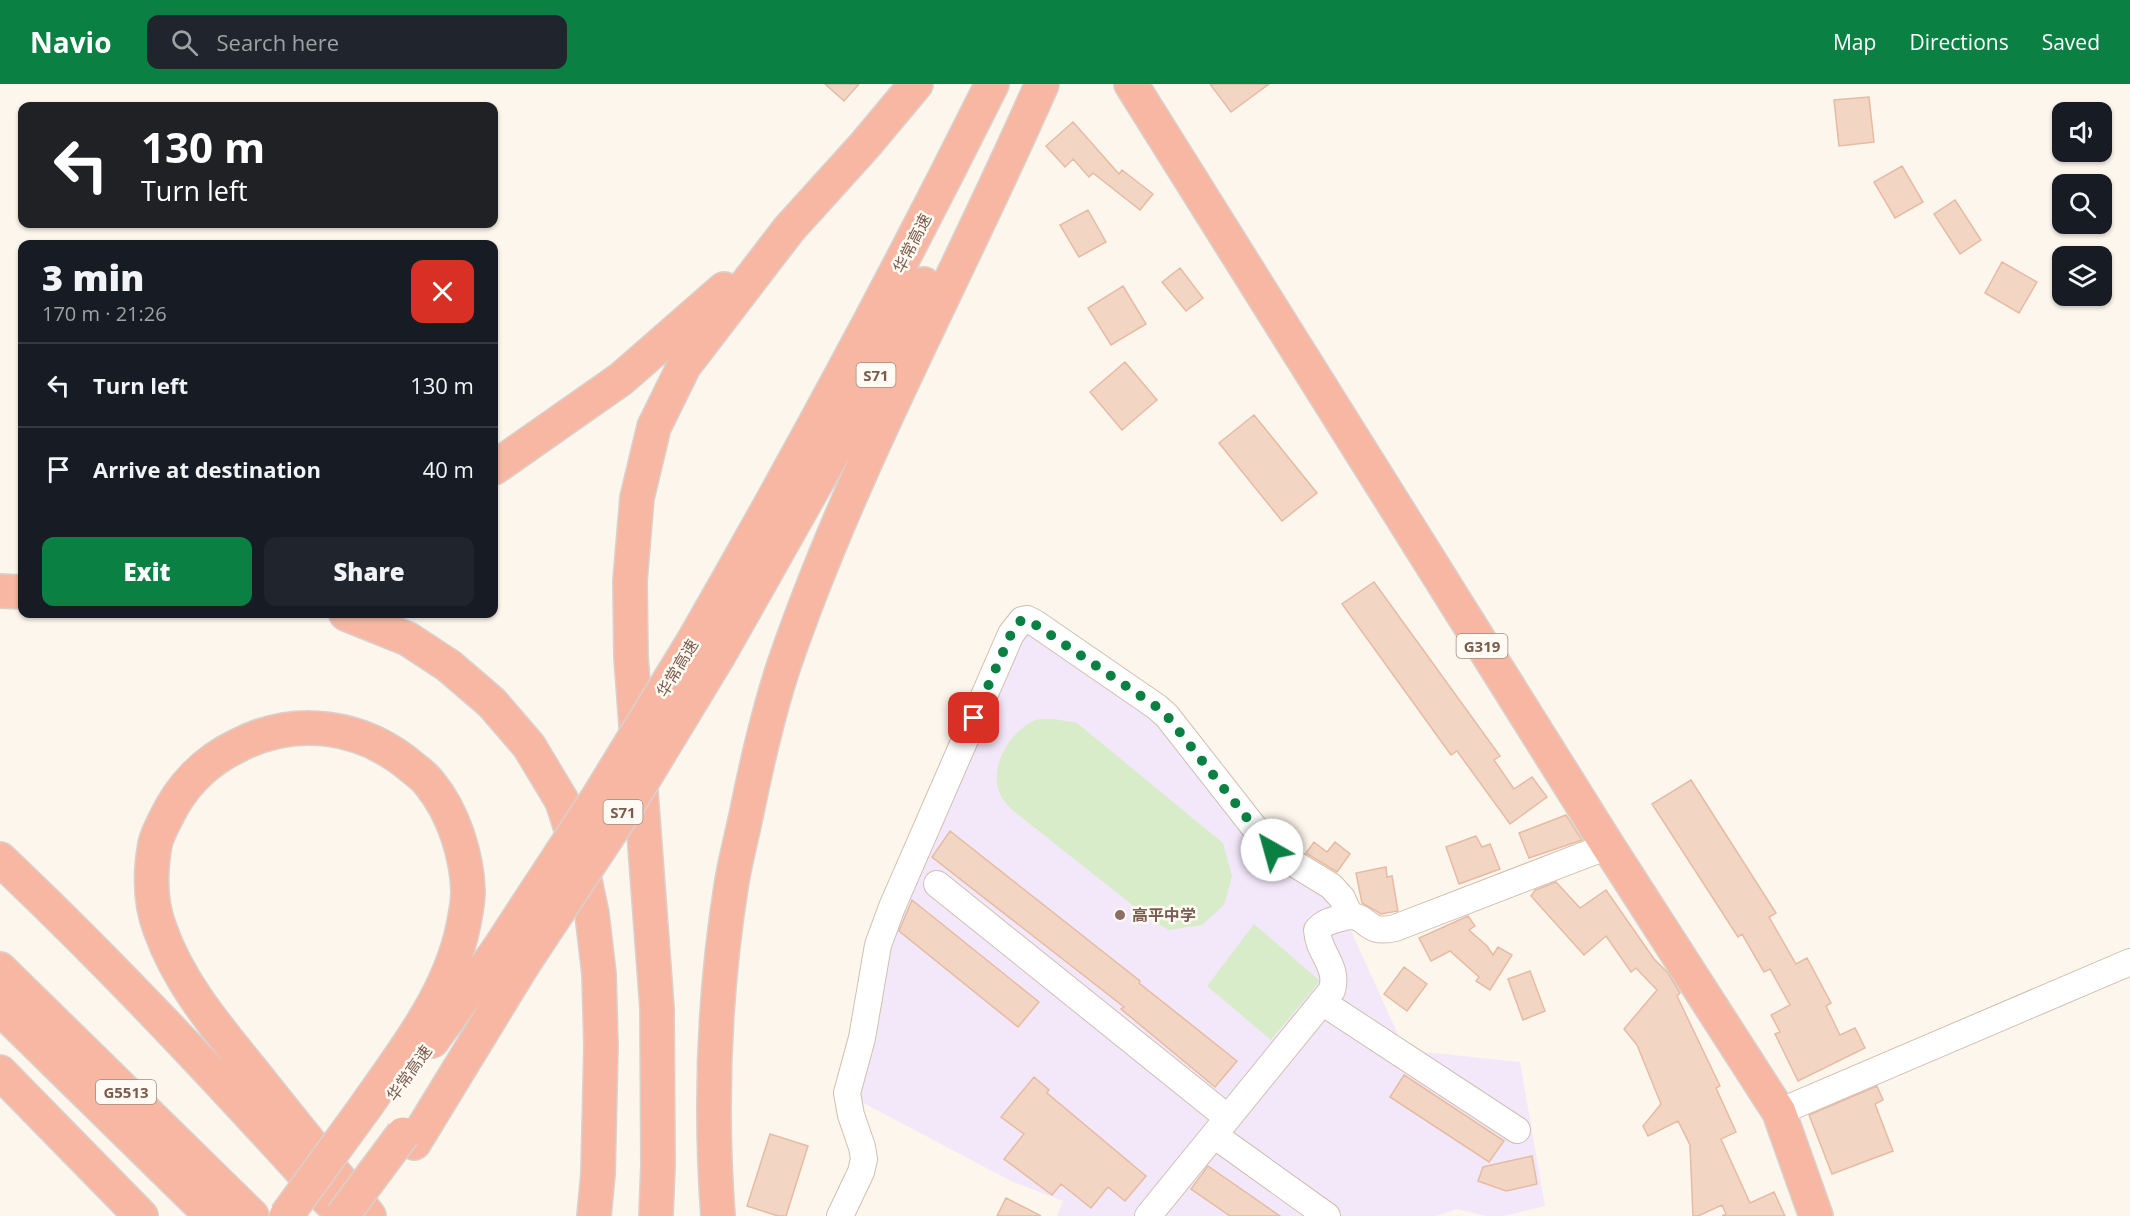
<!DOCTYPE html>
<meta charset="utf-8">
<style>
:root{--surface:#171b24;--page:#20242c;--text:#f1f3f6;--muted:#9ea1a6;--line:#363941;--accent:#0b8043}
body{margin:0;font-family:"Open Sans","Noto Sans SC",sans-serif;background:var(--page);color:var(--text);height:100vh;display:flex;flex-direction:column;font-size:22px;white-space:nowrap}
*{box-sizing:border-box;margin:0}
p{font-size:20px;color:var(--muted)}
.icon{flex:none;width:33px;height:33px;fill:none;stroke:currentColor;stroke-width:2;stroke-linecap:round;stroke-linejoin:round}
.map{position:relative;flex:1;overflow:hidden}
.sheet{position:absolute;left:18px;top:156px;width:480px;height:378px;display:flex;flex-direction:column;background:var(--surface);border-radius:12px;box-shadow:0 2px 4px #0004}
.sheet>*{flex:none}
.top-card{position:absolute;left:18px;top:18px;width:480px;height:126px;border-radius:12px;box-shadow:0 2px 4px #0004;background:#202124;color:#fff;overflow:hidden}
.tools{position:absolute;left:2052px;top:18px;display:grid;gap:12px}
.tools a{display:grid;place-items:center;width:60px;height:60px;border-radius:12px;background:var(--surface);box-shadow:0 2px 4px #0004;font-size:30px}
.pin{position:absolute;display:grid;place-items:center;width:51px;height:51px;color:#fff;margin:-26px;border-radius:12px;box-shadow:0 3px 9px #0006}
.me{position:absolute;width:66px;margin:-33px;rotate:322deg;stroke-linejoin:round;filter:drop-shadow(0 0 4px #0008)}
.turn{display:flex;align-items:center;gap:21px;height:126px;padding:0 24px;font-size:27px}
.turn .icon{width:78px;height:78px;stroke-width:2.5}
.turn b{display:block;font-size:42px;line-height:51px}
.round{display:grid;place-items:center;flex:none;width:63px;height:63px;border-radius:12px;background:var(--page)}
.headline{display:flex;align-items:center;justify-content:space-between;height:102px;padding:0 24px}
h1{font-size:36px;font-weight:800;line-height:45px}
.action{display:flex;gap:12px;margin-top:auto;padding:12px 24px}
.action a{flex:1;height:69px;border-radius:12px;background:var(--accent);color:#fff;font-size:24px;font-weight:800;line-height:69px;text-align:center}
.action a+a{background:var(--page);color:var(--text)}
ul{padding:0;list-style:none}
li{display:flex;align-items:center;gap:18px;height:84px;padding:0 24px;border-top:2px solid var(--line)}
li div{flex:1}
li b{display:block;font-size:22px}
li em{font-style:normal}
header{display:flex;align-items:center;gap:36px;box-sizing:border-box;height:84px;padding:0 30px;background:var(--accent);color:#fff}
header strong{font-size:28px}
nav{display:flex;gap:33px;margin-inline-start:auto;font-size:21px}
.search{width:420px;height:54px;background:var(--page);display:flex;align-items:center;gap:15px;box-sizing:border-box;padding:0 21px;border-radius:12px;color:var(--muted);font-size:22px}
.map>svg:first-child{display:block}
.education{fill:#f3e8fa}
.green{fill:#d8ecc9}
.building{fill:#f3d5c3;stroke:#e6bba3;stroke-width:1.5}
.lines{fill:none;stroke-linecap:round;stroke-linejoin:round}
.minor-casing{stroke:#d1beb0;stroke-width:28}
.highway-casing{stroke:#dad1cd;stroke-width:36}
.minor{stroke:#fff;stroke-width:26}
.highway{stroke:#f7b7a3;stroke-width:33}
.highway-bridge-casing{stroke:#dad1cd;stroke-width:36;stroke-linecap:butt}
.highway-bridge{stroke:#f7b7a3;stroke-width:33}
.route{stroke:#0b8043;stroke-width:10;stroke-dasharray:0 18}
.education-dot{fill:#8d6e63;stroke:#fffaf3;stroke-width:2}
.labels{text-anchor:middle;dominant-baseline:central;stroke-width:5;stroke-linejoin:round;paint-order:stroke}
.shield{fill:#fffaf3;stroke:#a28b7f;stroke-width:1.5}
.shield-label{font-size:15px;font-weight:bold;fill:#7a5c4d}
.street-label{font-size:16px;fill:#7a5c4d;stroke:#fffaf3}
.education-label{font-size:16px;font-weight:bold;fill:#785e54;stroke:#fffaf3;text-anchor:start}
</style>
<header>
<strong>Navio</strong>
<div class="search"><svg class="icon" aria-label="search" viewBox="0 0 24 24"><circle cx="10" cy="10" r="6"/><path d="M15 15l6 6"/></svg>Search here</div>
<nav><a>Map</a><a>Directions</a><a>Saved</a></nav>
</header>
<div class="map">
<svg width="2130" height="1132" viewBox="0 0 2130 1132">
<rect width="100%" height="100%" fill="#fdf6ec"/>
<path class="education" d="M1021,540L1168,638L1269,768L1334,809L1405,966L1520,978L1545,1122L1504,1132H1486L1457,1125L1436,1132H1057L1063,1117L1011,1097L854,1014L886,853Z"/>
<path class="green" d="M1054,635L1077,639L1223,759L1232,792L1224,821L1202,841L1169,846L1150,835L1011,725C1008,721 1002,715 1000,710C989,684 1008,651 1031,638C1037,634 1047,635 1054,635Z
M1254,840L1320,897L1271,956L1207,902Z"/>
<path class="building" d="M825,0H859L844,17Z
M1210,0H1269L1231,28Z
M1869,13L1874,58L1839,62L1834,16Z
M1073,38L1119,90L1122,86L1153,110L1140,126L1093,89L1089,93L1073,75L1065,83L1046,62Z
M1902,82L1923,118L1895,134L1874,98Z
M1955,116L1981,156L1960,170L1934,130Z
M1088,126L1106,158L1079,173L1060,141Z
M2002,178L2037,198L2019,229L1985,209Z
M1180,184L1203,214L1186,227L1162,198Z
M1123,202L1146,240L1111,261L1088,224Z
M1125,278L1157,316L1122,346L1090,308Z
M1254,331L1317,409L1282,437L1219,359Z
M1374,498L1500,672L1494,676L1514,705L1532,693L1547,713L1510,740L1457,667L1451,671L1342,520Z
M1691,696L1776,829L1769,833L1796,880L1807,874L1831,919L1826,922L1840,951L1855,944L1865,964L1798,997L1775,950L1780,948L1771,931L1790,921L1770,885L1764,888L1742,850L1738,853L1652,720Z
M1566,731L1582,756L1529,774L1519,749Z
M950,747L1140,897L1139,899L1237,977L1215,1003L1121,925L1124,923L932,773Z
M1476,752L1482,763L1490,760L1500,785L1459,800L1446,763Z
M1314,758L1327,768L1335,758L1350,770L1337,788L1306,769Z
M1386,783L1387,793L1392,792L1398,827L1381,830L1362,819L1356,789Z
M1556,798L1580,824L1606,806L1654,875L1668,889L1680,909L1677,912L1720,1002L1716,1004L1736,1048L1721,1055L1750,1119L1774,1108L1785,1132H1722L1726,1130L1722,1121L1698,1132H1693L1690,1061L1678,1037L1648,1052L1643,1042L1661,1020L1637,961L1624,945L1657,906L1636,884L1631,888L1606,852L1584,871L1531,812L1535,806Z
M912,816L1039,918L1018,943L899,847Z
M1468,832L1475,842L1469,846L1487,862L1493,871L1498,863L1512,871L1490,906L1476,897L1479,893L1450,867L1431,877L1419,854Z
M1404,883L1427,900L1407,927L1384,910Z
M1530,887L1545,927L1523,936L1508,895Z
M1404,991L1504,1057L1489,1078L1390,1013Z
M1034,993L1049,1006L1047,1009L1146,1092L1125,1117L1108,1103L1091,1124L1061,1100L1052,1111L1004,1075L1024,1050L1001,1033Z
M1877,1002L1883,1016L1875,1020L1893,1067L1832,1090L1809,1031Z
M770,1050L808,1062L786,1132H778L747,1122Z
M1532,1072L1537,1100L1506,1107L1478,1097L1483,1083Z
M1208,1082L1280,1132H1230L1191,1105Z
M1006,1114L1041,1132H997Z"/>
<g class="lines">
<defs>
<path id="minor" d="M937,800L1228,1034
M1322,918L1517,1046
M1779,1028L2130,878
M1214,1051L1327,1132
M840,1132L861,1088L864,1075L862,1063L851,1031L847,1009L862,954L878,861L892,823L1011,550L1022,536L1027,535L1035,539L1157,623L1167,632L1272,766L1331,802L1342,814L1350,832
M1148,1132L1332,906C1339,882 1318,869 1317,846C1323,839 1328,838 1337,835C1341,834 1347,832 1351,832C1369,833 1366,851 1395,844L1608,762"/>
<path id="highway" d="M1131,0L1608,762L1779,1028L1816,1132
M494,384L621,295L724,205
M0,507L22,508
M346,530L408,555L449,582L492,619L529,662L562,717L580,773L592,830L599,890L601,962L598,1090L594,1132
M694,556C799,373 898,189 992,0
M719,571L868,307L924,200
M0,775C115,884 223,1000 329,1117
M0,885L252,1132
M0,924L212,1132
M432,957L498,866
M0,988L141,1132
M366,1022C402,970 445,916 461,852C464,839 468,821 468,807C467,771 453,728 430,700C426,694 419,689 413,684C363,641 296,631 237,662C206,677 181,702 166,734C162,742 157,751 155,760C150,788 150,819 160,845C180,902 220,947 257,993C294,1040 332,1086 369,1132
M414,1059L522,882
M656,1132L658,1081L657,924L631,573L630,497L637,414L654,343L684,282L789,145L865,61L916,0
M718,1132C710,1023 714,911 731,803C735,777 742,752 747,727C757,678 768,629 784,581C853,380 957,194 1042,0"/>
</defs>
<use href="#minor" class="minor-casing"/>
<use href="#highway" class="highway-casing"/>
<use href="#minor" class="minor"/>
<use href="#highway" class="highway"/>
<defs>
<path id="highway-bridge" d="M498,866L600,710L694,556
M522,882L625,726L719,571
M286,1132L366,1022
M342,1132L403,1050"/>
</defs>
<use href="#highway-bridge" class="highway-bridge-casing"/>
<use href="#highway-bridge" class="highway-bridge"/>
</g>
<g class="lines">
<path class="route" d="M974,634L1011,550C1015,542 1018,536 1027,535L1157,623L1167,632L1272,766"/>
</g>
<circle class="education-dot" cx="1120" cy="831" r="6"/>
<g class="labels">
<g class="shield">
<rect x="856.5" y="279" width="39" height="24" rx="4.5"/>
<rect x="1456.5" y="550" width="51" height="24" rx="4.5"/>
<rect x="603.5" y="716" width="39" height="24" rx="4.5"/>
<rect x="96" y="996" width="60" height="24" rx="4.5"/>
</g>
<g class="shield-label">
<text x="876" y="291">S71</text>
<text x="1482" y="562">G319</text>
<text x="623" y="728">S71</text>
<text x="126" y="1008">G5513</text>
</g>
<g class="street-label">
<text transform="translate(912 159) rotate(-63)">华常高速</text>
<text transform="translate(677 584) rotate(-59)">华常高速</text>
<text transform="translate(409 989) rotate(-54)">华常高速</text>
</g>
<g class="education-label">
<text x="1132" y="831">高平中学</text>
</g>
</g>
</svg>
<div class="tools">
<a><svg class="icon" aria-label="sound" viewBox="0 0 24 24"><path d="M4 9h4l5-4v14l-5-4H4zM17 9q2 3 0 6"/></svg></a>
<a><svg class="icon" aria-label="search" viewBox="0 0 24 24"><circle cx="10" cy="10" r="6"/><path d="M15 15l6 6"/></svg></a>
<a><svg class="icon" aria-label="layers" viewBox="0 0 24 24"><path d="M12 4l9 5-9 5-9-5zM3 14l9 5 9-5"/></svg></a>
</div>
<div class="pin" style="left:974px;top:634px;background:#d93025"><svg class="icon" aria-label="arrive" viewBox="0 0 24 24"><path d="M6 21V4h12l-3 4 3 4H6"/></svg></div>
<svg class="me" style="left:1272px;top:766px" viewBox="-20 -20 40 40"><circle r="19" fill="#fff"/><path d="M0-13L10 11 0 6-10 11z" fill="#0b8043"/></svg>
<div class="top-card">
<div class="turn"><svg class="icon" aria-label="left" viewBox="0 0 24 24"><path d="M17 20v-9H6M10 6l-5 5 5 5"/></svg><div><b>130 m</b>Turn left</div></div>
</div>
<section class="sheet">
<div class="headline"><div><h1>3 min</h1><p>170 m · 21:26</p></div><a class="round" style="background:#d93025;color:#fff"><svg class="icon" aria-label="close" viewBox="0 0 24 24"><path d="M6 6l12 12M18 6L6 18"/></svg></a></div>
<ul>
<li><svg class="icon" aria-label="left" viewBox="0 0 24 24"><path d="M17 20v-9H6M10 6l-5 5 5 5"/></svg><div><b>Turn left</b></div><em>130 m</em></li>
<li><svg class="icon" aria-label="arrive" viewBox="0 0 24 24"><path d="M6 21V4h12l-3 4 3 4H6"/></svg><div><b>Arrive at destination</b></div><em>40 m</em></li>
</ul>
<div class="action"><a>Exit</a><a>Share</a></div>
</section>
</div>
